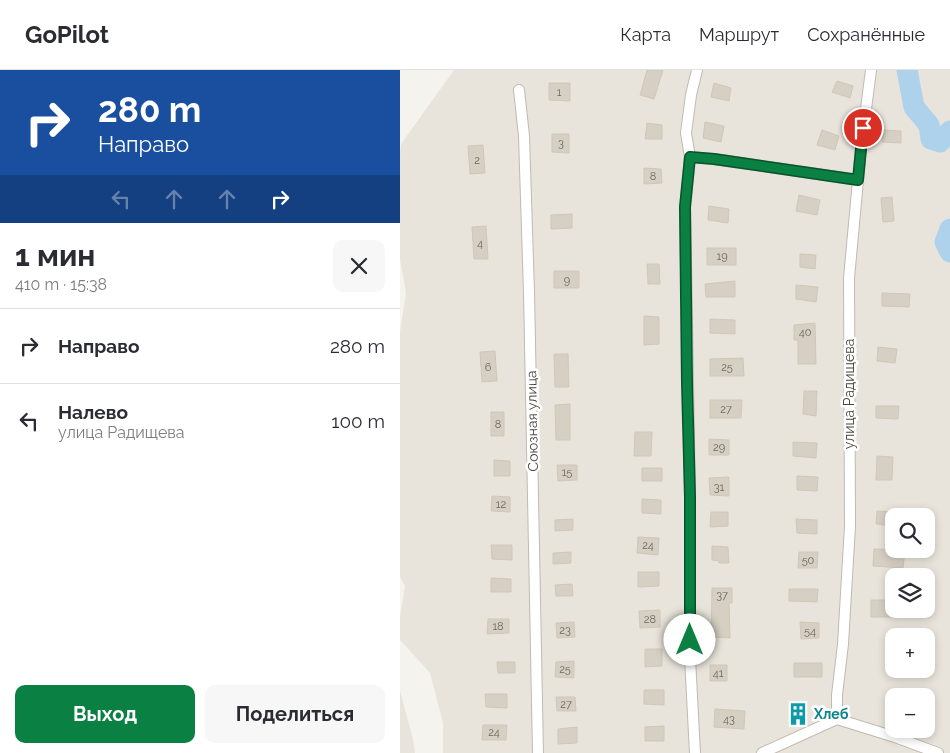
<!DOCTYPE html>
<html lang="ru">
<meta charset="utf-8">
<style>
:root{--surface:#fff;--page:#f7f7f7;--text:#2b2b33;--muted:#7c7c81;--line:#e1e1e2;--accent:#0b8043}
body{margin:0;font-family:Raleway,sans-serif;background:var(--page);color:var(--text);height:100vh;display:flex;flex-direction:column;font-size:19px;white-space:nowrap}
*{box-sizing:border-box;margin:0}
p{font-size:16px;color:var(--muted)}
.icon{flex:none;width:28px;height:28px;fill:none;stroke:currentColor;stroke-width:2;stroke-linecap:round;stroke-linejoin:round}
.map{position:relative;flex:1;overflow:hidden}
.details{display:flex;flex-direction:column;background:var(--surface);width:400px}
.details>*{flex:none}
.guide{background:#1a4fa0;color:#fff;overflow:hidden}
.fabs{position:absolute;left:485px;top:438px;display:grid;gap:10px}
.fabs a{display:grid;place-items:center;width:50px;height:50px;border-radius:10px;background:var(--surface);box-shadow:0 2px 8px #0003;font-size:25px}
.pin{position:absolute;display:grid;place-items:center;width:42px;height:42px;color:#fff;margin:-21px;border:2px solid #fff;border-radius:50%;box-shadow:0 1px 5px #0007}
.me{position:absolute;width:55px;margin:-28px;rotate:0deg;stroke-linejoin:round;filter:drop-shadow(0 0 4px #0008)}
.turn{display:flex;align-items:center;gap:18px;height:105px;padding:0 15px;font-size:22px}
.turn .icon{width:65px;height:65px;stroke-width:2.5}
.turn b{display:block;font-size:35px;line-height:42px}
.lanes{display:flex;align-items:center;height:48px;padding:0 15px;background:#0003;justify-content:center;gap:25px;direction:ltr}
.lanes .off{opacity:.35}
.round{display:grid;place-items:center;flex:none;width:52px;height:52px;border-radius:10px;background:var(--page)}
.head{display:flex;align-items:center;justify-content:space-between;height:85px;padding:0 15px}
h1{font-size:30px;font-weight:700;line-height:38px}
.button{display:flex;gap:10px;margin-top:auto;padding:10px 15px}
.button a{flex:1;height:58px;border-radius:10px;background:var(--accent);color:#fff;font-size:20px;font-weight:700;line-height:58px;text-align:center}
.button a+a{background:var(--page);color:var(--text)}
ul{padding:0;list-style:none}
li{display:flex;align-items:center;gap:15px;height:75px;padding:0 15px;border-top:1px solid var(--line)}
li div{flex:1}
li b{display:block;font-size:19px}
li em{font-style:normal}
header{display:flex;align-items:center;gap:30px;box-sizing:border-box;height:70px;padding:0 25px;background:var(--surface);border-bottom:1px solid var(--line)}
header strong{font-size:24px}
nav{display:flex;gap:28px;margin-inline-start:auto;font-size:18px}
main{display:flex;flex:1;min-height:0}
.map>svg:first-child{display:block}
.residential{fill:#e9e4db;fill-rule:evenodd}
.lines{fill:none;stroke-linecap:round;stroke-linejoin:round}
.river{stroke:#afd2ec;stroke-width:21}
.building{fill:#d6cfc3;stroke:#d0c7b6}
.street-casing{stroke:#c0baaf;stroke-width:12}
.street{stroke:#fff;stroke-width:10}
.route-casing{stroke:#07532c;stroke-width:12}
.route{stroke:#0b8043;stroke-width:9}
.labels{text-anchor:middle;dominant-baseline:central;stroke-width:5;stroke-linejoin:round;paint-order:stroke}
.number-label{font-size:11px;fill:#6c675c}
.street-label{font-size:14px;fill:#49443a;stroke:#fff}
.culture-label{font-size:14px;font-weight:bold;fill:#0d838f;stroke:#fff;text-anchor:start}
</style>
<header>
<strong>GoPilot</strong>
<nav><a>Карта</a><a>Маршрут</a><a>Сохранённые</a></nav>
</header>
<main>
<section class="details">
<div class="guide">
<div class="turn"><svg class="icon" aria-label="right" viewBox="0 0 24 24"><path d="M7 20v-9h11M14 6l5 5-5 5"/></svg><div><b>280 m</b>Направо</div></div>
<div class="lanes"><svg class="icon off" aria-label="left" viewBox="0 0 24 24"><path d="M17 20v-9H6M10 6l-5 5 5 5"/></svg><svg class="icon off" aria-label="ahead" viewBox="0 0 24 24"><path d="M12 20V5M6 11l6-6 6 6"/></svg><svg class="icon off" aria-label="ahead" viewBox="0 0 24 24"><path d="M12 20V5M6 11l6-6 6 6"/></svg><svg class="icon" aria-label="right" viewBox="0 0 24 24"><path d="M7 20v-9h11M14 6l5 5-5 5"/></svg></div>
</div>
<div class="head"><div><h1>1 мин</h1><p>410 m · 15:38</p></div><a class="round"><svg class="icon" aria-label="close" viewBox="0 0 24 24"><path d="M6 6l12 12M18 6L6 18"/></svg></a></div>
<ul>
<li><svg class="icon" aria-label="right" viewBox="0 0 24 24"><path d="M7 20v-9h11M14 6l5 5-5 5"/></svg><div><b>Направо</b></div><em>280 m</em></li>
<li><svg class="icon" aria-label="left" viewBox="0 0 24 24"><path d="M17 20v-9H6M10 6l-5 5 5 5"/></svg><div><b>Налево</b><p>улица Радищева</p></div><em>100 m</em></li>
</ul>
<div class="button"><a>Выход</a><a>Поделиться</a></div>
</section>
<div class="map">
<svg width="550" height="683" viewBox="0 0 550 683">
<rect width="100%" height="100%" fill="#f5f3ed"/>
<path class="residential" d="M54,0H550V683H43V653L30,603L0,570V547L5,516L0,507V262L6,223L0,189V85L1,74ZM494,446H526V479H494ZM494,506H526V539H494ZM494,566H526V599H494ZM494,626H526V659H494Z
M0,621L13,669L15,683H0Z"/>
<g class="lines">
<path class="river" d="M507,0L514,37L529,55L531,69L540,72L550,61
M550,159L545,172L550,182"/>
</g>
<path class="building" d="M247,0H263L254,29L240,25Z
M437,11L453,16L450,28L432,22Z
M149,13H170V31L149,30Z
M314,13L331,18L329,31L311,27Z
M305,52L324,56L321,72L303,68Z
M247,53L262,55V69H245Z
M422,60L439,66L435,80L417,75Z
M483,60L501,61V73L482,72Z
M152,64H169V83L152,82Z
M83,75L85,103L70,104L68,76Z
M244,98L261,99L262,113L244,114Z
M399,125L420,130L417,145L396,141Z
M492,127L494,151L483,152L481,128Z
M309,136L329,139L328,153L308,150Z
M172,144V158L151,159V145Z
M86,156L88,189H74L72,157Z
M307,178H336V195H307Z
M400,184L416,185L415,199L400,197Z
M247,194H259L260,214H248Z
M154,201H179V218H154Z
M335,211V227H306L305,214Z
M396,215L418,217L416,232L396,229Z
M482,223L510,224L509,237L482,236Z
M244,246L259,247V274L244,275Z
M310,249L335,250V264L310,263Z
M415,253L416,294H398V270H394V255Z
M478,277L497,279L495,293L477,291Z
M95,281L97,311L82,312L80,282Z
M154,284H168L169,317H155Z
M343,288L344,306H310V289Z
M404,321H417L416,346L403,344Z
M310,330H342L341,348H310Z
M170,334V370H156L155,335Z
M476,336H499L498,349L476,348Z
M91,342H104V366H91Z
M235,362H252L251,386H234Z
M309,369L329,370V385H309Z
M393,372L417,373L416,388L393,386Z
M477,386L493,387L492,410H476Z
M94,390L110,391V406H94Z
M157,395H177V410L158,411Z
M242,398H262V411H242Z
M397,406L418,407L417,421L397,420Z
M329,407V426L310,425L309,408Z
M92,426L110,427V442L91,441Z
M242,429L261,430V444L242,443Z
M477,441L494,442V456L476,454Z
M311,442H328V456L310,457Z
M173,449V460L155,461V450Z
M396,449L417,450V464L397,463Z
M238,467L259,468L258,485L237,483Z
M91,475H112V490L92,489Z
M312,476L328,477L329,493H319V491L312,490Z
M474,479L505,480L503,498L473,496Z
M171,482V493L153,494V483Z
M399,482H418L417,498H398Z
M238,502H259V516L238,517Z
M91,508L111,509V522H91Z
M172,514L173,526H156L155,515Z
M312,518H332V533H329L330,568L311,567Z
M389,519H418L417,532L389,531Z
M471,530H494V547H471Z
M260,540V557L240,558L239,541Z
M88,549H109V563L87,564Z
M174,552L175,567L157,568L156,553Z
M400,552L419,553V568L401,569Z
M245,579H262V596L245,597Z
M174,591V608L155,607L156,592Z
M97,592H115V603H98Z
M394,593H422V607H394Z
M310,595H327V611H310Z
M244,620H264V635L244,634Z
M85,624H107V638L86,637Z
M156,627H175L176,641H157Z
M403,636L407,646L393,651L389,641Z
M315,639L345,641L344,659L314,657Z
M83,655H107L106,670H82Z
M264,656V671H245V657Z
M177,657V673L158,674V659Z"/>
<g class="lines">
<defs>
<path id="street" d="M119,20L124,66L129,222L138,683
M290,87L314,89L458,110
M437,649V625L443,574L450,456L449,208L461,78L471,0
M437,649L495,667L538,683
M295,683L290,588V427L285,137L290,87L286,63L291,25L297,0
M362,683L437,649"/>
</defs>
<use href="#street" class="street-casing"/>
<use href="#street" class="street"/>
</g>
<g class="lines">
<defs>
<path id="route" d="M290,570V427L287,312L285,137L290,87L314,89L458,110L463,58"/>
</defs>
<use href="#route" class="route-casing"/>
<use href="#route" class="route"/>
</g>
<defs>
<symbol id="building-bare" viewBox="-9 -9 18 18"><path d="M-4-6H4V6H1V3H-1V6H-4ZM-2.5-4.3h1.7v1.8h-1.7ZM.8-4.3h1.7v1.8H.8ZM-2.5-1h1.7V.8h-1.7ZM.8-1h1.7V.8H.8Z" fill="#0f9aa8" stroke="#fff" stroke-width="2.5" paint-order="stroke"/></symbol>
</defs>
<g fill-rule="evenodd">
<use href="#building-bare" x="382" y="628" width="32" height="32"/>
</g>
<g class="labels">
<g class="number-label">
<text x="159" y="22">1</text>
<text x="161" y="73">3</text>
<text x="77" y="90">2</text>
<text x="253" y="106">8</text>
<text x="80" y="173">4</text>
<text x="322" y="186">19</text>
<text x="167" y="210">9</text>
<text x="405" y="262">40</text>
<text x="88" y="297">6</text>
<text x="327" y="297">25</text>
<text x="326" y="339">27</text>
<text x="98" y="354">8</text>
<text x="319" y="377">29</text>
<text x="167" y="402">15</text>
<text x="319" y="417">31</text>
<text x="101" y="434">12</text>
<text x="248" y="475">24</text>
<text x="408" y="490">50</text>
<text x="322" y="525">37</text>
<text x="250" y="549">28</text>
<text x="98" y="556">18</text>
<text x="165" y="560">23</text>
<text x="410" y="561">54</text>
<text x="165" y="599">25</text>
<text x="318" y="603">41</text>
<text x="166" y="634">27</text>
<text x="329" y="649">43</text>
<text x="94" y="662">24</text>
</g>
<g class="street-label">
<text transform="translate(449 324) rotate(-90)">улица Радищева</text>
<text transform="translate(132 351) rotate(-91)">Союзная улица</text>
</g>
<g class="culture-label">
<text x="414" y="644">Хлеб</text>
</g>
</g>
</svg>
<div class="fabs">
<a><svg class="icon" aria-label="search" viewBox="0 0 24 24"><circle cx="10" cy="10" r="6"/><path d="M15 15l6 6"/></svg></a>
<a><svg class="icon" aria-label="layers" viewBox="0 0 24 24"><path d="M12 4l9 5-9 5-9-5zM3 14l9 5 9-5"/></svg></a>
<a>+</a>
<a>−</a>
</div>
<div class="pin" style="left:463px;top:58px;background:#d93025"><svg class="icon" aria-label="arrive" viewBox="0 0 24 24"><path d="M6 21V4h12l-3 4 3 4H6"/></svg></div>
<svg class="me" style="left:290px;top:570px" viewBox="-20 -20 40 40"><circle r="19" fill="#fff"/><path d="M0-13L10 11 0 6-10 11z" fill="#0b8043"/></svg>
</div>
</main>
